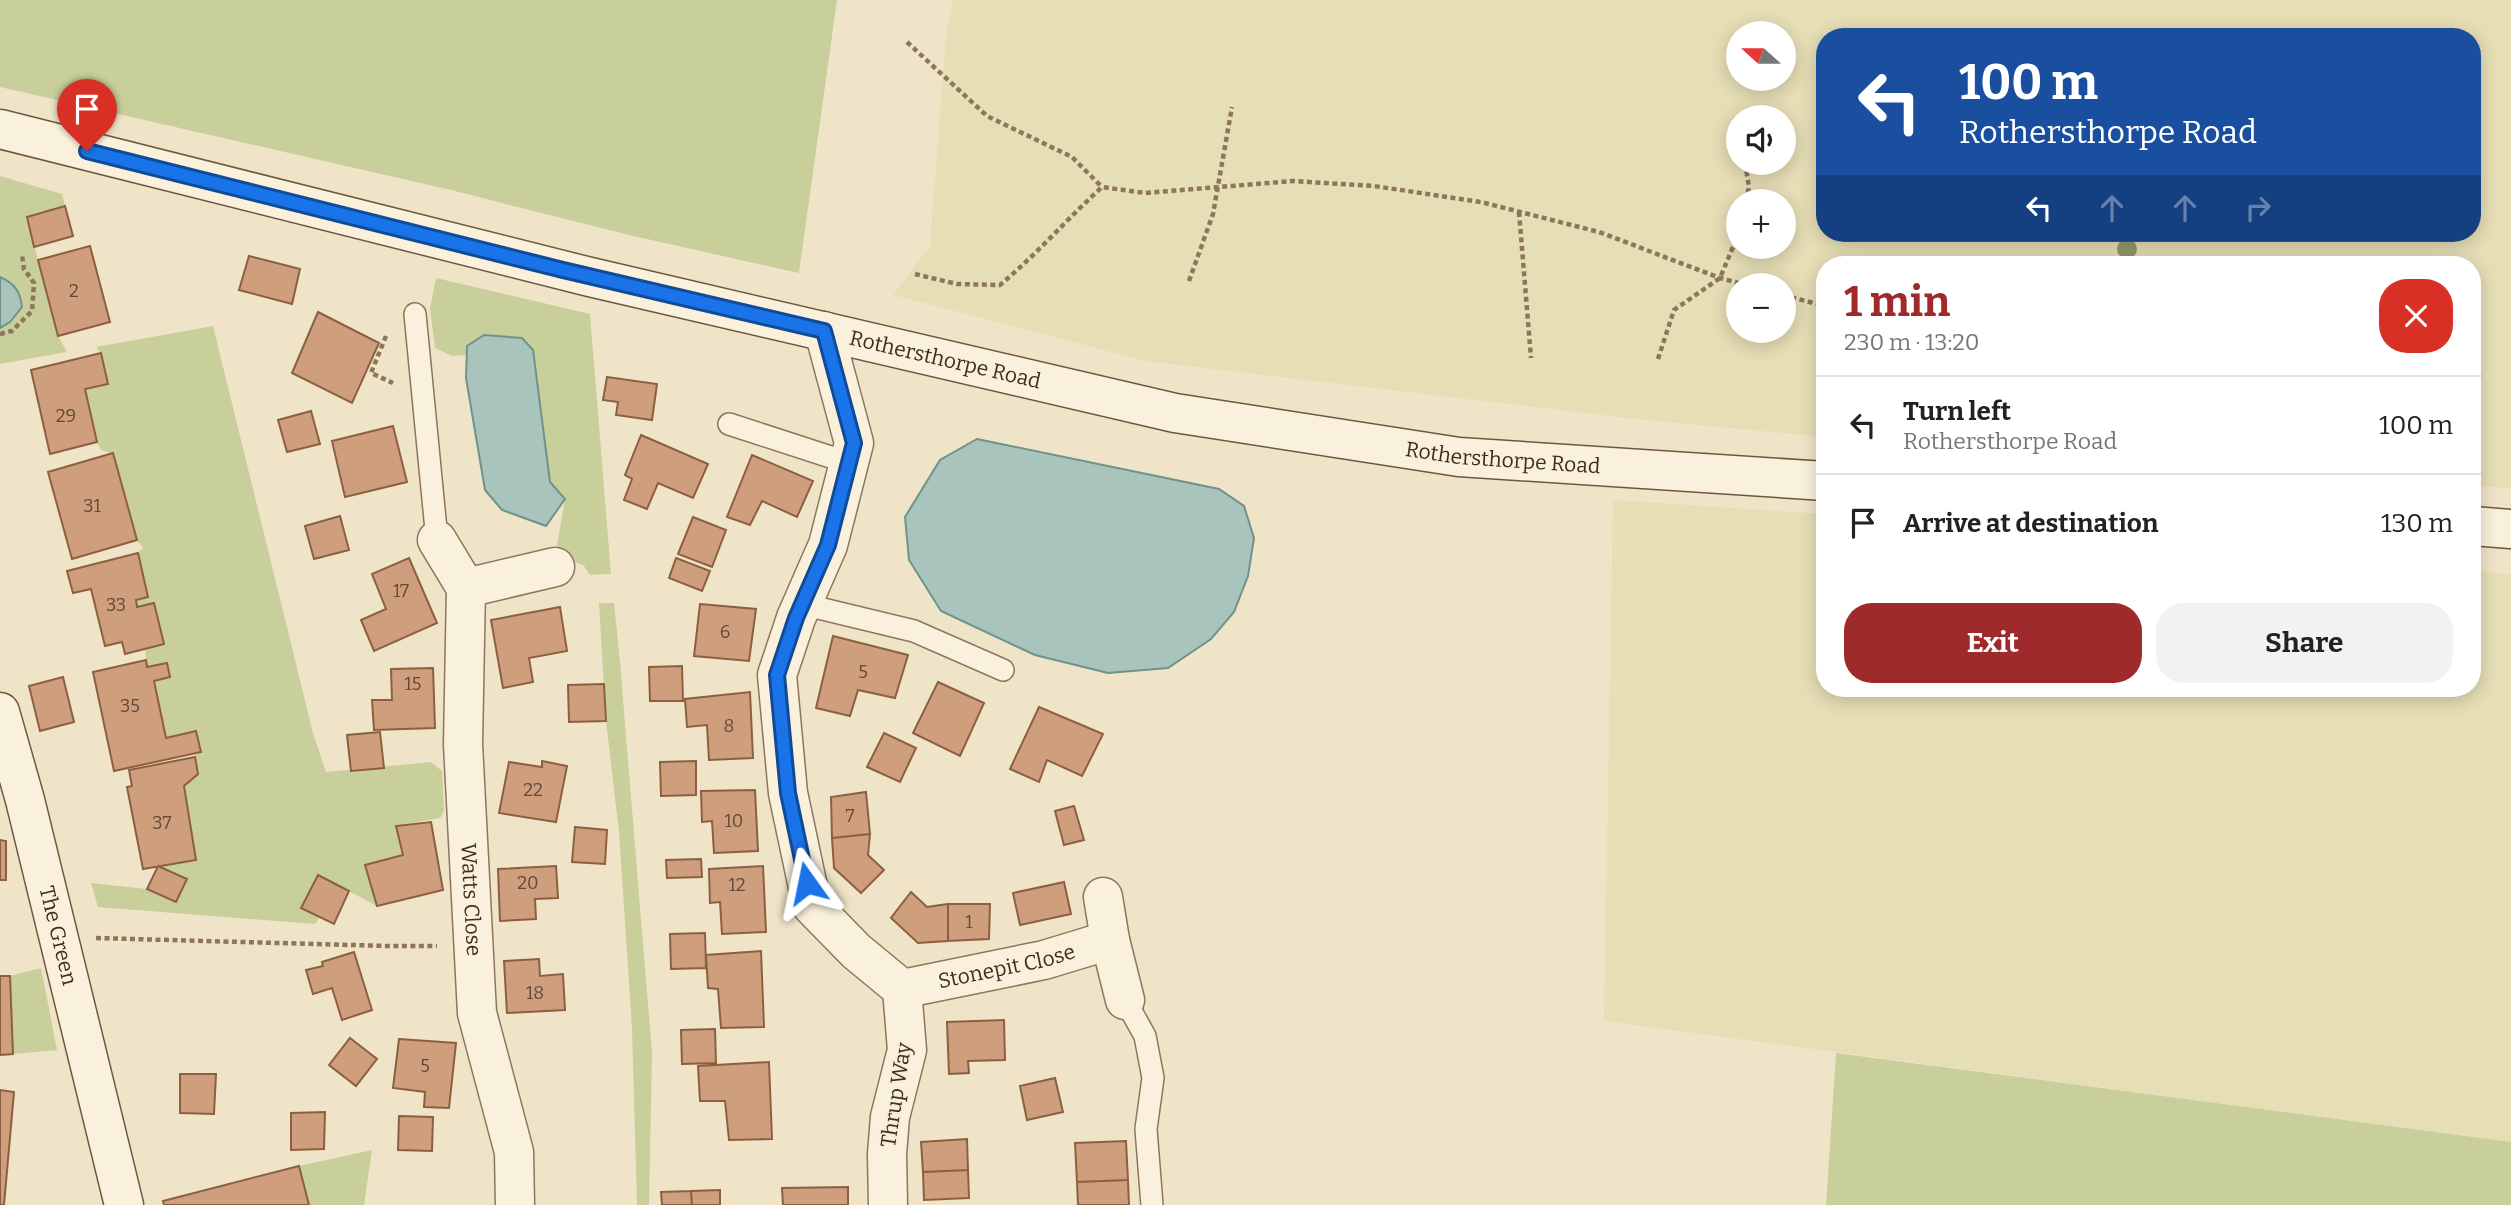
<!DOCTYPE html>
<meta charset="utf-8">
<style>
:root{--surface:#fff;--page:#f2f2f2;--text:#222;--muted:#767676;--line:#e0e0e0;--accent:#9e2a2b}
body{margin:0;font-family:Bitter,serif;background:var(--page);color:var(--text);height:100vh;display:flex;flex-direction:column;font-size:26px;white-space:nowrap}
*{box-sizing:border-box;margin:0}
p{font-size:23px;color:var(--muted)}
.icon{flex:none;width:38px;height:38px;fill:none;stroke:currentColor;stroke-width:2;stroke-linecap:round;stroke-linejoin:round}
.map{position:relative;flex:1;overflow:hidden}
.sheet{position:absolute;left:1816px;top:256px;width:665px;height:441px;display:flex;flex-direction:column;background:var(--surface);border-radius:28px;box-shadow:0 4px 18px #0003}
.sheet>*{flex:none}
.hud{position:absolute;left:1816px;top:28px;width:665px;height:214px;border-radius:28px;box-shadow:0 4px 18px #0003;background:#1a4fa0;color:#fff;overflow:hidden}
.needle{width:46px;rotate:291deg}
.fabs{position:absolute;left:1726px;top:21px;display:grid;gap:14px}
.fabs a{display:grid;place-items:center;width:70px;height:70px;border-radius:50%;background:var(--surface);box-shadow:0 4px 18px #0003;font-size:35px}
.pin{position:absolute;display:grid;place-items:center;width:60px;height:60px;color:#fff;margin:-72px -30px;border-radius:50% 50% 50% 0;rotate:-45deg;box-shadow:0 0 7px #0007}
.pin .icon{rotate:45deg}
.me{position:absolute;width:77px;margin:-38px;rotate:348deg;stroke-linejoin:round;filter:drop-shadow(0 0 5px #0008)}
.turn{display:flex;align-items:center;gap:24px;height:147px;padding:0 28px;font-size:32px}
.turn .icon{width:91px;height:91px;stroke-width:2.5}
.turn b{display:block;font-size:49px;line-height:60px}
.lanes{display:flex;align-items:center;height:66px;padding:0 28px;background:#0003;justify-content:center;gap:35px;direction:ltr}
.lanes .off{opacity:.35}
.round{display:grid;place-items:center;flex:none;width:74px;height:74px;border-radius:28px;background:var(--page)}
.overview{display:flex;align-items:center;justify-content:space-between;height:119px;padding:0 28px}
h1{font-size:42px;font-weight:700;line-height:52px;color:var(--accent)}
.primary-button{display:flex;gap:14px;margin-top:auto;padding:14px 28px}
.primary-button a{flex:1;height:80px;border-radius:28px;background:var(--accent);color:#fff;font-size:28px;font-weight:700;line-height:80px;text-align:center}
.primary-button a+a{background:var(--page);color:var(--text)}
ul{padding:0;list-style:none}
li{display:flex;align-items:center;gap:21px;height:98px;padding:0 28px;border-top:2px solid var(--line)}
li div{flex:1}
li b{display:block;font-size:26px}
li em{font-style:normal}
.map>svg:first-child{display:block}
.farmland{fill:#e6deb5;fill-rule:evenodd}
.green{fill:#c9cf9b}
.water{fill:#a9c4bc;stroke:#6f938a;stroke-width:2}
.building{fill:#cf9f7d;stroke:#8d5f41;stroke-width:2}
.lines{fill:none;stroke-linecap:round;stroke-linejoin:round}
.lane-casing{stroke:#8d765c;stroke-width:24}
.street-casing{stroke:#8d765c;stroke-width:41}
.secondary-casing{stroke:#6f573f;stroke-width:41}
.path{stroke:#8d765c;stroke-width:4.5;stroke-dasharray:5 3.5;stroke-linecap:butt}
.lane{stroke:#faf1dc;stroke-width:21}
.street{stroke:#faf1dc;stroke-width:38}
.secondary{stroke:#faf1dc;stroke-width:38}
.tree{fill:#96986f}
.route-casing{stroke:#114b97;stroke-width:18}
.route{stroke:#1a73e8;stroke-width:12}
.labels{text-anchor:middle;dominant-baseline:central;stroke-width:5;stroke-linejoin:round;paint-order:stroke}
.number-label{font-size:18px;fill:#624a37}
.street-label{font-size:21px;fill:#3d2e20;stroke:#f7eed8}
</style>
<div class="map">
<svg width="2511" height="1205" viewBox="0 0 2511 1205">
<rect width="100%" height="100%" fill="#f0e4c8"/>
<path class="farmland" d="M953,0H2511V488L2473,486V264H1825V437L1635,419L1146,361L893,295L930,246L946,34ZM1738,33H1783V79H1738ZM1825,37H2473V233H1825ZM1738,117H1783V163H1738ZM1738,201H1783V247H1738ZM1738,285H1783V331H1738Z
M1613,500L1825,514V688H2473V571L2511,574V1142L1604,1021Z"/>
<path class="green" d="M0,0H837L799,273L629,235L451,190L0,87Z
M0,176L62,194L65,206L27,218L58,336L67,352L0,364Z
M436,278L590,314L611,574L590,575L584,566L564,557L557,545L565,499L550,482L533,350L467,346L466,355L452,356L435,348L430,308Z
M213,326L313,733L326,772L431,762L442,771L444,811L440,818L396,826L403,855L365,865L377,906L318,875L301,908L320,917L315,924L98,907L91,883L147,889L176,902L158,866L196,860L184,786L198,774L195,755L201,752L196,731L166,738L154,681L170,676L166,663L147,667L145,649L164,644L137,607L136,600L148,596L138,553L143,548L137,540L113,454L101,450L97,442L85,389L107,384L101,353L96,347Z
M599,603H614L620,662L652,1053L649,1205H637L632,1028L619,832L606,721Z
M41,968L57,1050L13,1054L10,976Z
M1836,1053L2511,1142V1205H1826Z
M372,1150L364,1205H309L299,1166Z"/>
<path class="water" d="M0,277C15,284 20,291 22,307L10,322L0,328Z
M484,335L522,338L533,350L550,482L565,499L546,526L502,510L485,490L466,378L467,346Z
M977,439L1219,489L1244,506L1254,538L1248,576L1234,612L1211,639L1168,668L1108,673L1035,655L941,611L909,560L905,517L940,460Z"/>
<path class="building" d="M65,206L73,236L34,247L27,217Z
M90,246L110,322L58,336L38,260Z
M249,256L300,269L292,304L239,290Z
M318,312L379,343L352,403L292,373Z
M101,353L108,384L85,389L97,442L50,454L31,370Z
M607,377L657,384L652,420L616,415L618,402L603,400Z
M311,411L320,444L287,452L278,420Z
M393,426L407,482L345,497L332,441Z
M641,435L708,464L693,498L658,483L647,509L624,500L632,479L625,475Z
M113,453L137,540L72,559L48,472Z
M752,455L813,481L797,517L762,501L750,525L727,517Z
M340,516L349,550L314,559L305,526Z
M693,517L726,530L712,567L678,554Z
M138,553L148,597L136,600L137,607L154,603L164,644L125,654L122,642L105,646L91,589L73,593L67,571Z
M409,558L437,623L374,651L361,620L386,609L372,574Z
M676,558L710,571L702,591L669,578Z
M700,604L756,609L749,661L694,656Z
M560,607L567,651L529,658L533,682L503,688L491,620Z
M833,636L908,655L895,698L858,690L850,716L816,708Z
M146,660L147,667L167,663L170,677L154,681L166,738L196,731L201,752L114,771L93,672Z
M682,666L683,701H650L649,667Z
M433,668L435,728L374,730L372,700H392L391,669Z
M63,677L74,722L40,731L29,686Z
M938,682L984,703L960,756L913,733Z
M604,684L606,721L569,722L568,685Z
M750,692L753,758L709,760L707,725L687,727L685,699Z
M1039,707L1103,734L1082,776L1047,760L1039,782L1010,769Z
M380,732L384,768L351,771L347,735Z
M884,733L916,748L900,782L867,767Z
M195,757L198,774L184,786L196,860L143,869L127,787L132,786L129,770Z
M542,761L567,766L556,822L499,813L509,762L542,767Z
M696,761V795L661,796L660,762Z
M755,790L758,851L714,853L712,821L702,822L701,791Z
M866,792L870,834L832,838L831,797Z
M1074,806L1084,840L1064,845L1055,811Z
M431,822L443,890L377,906L365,865L403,855L396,826Z
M575,827L607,830L605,864L572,862Z
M870,834L868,855L884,870L861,893L834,868L832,838Z
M0,840L6,841V880H0Z
M701,859L702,877L667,878L666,860Z
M158,866L187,879L176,902L147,889Z
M556,866L558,898L535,899L536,919L500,921L498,869Z
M763,866L766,932L722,934L720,902L710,903L709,869Z
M318,875L349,891L334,924L301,908Z
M1064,882L1071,914L1020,925L1013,893Z
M911,892L927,907L948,904V941L918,943L891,918Z
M948,904H990L989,939L948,941Z
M705,933L706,968L671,969L670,934Z
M761,951L764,1027L721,1028L718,989L708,988L706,955Z
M354,952L372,1010L342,1020L332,988L313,994L306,970L323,966L322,962Z
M539,959L540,976L563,974L565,1010L507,1013L504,961Z
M0,976H10L13,1054L0,1055Z
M1004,1020L1005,1060L968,1061L969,1073L949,1074L947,1022Z
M715,1029L716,1063L682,1064L681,1030Z
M350,1038L377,1059L356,1086L329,1065Z
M399,1039L456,1043L449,1108L424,1107L425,1092L393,1088Z
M769,1062L772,1139L729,1140L725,1101H700L698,1066Z
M180,1074H216L214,1114L180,1113Z
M1055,1078L1063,1112L1027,1120L1020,1086Z
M0,1090L14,1092L4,1205H0Z
M325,1112L324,1149L291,1150V1113Z
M399,1116L433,1117L432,1151L398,1150Z
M967,1139L968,1170L923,1172L921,1142Z
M1126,1141L1128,1180L1077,1182L1075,1143Z
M299,1166L309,1205H164L163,1201Z
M968,1170L969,1198L924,1200L923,1172Z
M1128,1180L1129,1205H1078L1077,1182Z
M848,1187V1205H783L782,1188Z
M720,1190V1205H692L691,1191Z
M691,1191L692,1205H662L661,1192Z"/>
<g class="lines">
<defs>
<path id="lane" d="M415,314L437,540
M729,424L849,463
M802,604L914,631L1003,670
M1125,1000L1145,1036L1153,1078L1146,1129L1152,1205"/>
<g id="street">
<path d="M824,331L854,443L828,545L796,618L777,675L788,793L812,906L856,951L902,989L907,1050L890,1117L887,1154L888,1205"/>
<path id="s1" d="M437,540L466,588L463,744L477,1013L514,1152L515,1205"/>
<path d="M466,588L555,567"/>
<path d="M1103,897L1110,940L1125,1000"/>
<path id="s2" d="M902,989L1044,960L1110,940"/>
</g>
<g id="secondary">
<path id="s3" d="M0,129L590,277L1175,413L1459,457L1825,481"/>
<path d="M2473,526L2511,529"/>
<path id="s4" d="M0,712L25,800L124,1205"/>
</g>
</defs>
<use href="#lane" class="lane-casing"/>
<use href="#street" class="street-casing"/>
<use href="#secondary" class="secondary-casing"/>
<path class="path" d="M907,42L987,116L1072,157L1102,187
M1736,117L1738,126
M1745,163L1749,187L1746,201
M1519,212L1531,358
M915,274L957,284L1000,285C1036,255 1067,219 1102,187L1145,193L1293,181L1374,186L1481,202L1599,232L1720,278L1746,285
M1189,281L1213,214L1232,107
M1783,295L1825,306
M0,334L12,331L32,311L34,283L24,269L22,255
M386,336L371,373L393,383
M1658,359L1674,310L1720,278L1738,235
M96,938L388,946H437"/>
<use href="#lane" class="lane"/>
<use href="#street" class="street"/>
<use href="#secondary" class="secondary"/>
</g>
<circle class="tree" cx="2127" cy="249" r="10"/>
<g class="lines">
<defs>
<path id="route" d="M87,151L563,270L824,331L854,443L828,545L796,618L777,675L788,793L807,883"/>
</defs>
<use href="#route" class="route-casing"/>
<use href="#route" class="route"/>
</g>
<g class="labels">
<g class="number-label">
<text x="74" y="291">2</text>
<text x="66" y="416">29</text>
<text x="92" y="506">31</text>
<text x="401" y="591">17</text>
<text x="116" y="605">33</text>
<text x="725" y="632">6</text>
<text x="863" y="672">5</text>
<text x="413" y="684">15</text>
<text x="130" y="706">35</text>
<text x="729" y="726">8</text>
<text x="533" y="790">22</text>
<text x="850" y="816">7</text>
<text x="734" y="821">10</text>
<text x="162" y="823">37</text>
<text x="528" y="883">20</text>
<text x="737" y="885">12</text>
<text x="969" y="922">1</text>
<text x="535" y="993">18</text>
<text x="425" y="1066">5</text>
</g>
<g class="street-label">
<text stroke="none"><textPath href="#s3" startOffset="973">Rothersthorpe Road</textPath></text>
<text stroke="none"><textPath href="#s3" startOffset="1540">Rothersthorpe Road</textPath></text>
<text stroke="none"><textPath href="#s1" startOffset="368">Watts Close</textPath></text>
<text stroke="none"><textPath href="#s4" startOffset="231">The Green</textPath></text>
<text stroke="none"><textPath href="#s2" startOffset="107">Stonepit Close</textPath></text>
<text transform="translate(896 1095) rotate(-81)">Thrup Way</text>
</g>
</g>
</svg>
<div class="fabs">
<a><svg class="needle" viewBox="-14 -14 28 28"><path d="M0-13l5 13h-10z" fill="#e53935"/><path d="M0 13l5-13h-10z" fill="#767676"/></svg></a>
<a><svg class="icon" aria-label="sound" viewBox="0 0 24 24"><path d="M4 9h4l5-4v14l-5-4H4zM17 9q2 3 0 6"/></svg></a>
<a>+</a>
<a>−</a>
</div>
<div class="pin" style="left:87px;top:151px;background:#d93025"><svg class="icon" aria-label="arrive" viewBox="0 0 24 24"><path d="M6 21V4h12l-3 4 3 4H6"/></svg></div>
<svg class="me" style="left:807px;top:883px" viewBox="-20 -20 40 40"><path d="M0-17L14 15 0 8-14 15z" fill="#1a73e8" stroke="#fff" stroke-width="4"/></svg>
<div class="hud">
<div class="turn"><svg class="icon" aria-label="left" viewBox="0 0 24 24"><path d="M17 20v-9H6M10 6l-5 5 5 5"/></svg><div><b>100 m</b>Rothersthorpe Road</div></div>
<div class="lanes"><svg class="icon" aria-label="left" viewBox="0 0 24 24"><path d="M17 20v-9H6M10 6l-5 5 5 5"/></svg><svg class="icon off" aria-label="ahead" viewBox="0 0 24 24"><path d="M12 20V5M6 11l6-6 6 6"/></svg><svg class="icon off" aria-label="ahead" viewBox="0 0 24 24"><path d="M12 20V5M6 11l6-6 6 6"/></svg><svg class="icon off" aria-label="right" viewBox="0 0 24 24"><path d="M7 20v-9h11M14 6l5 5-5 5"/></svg></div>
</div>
<section class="sheet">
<div class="overview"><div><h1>1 min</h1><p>230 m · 13:20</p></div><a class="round" style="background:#d93025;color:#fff"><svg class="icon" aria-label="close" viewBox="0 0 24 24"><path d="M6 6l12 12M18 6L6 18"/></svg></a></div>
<ul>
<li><svg class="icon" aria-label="left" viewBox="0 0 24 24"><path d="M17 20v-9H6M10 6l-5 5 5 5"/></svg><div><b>Turn left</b><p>Rothersthorpe Road</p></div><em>100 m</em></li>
<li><svg class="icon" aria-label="arrive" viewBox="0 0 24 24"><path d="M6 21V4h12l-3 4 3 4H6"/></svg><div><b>Arrive at destination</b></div><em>130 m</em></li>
</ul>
<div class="primary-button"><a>Exit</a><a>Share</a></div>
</section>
</div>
